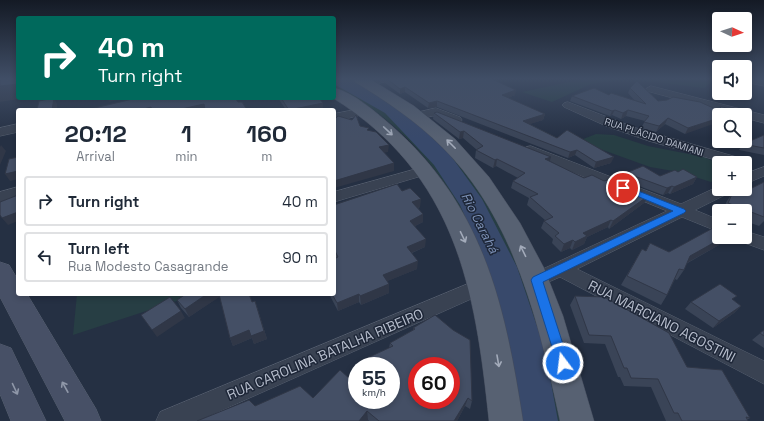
<!DOCTYPE html>
<meta charset="utf-8">
<style>
:root{--surface:#fff;--page:#f2f2f3;--text:#1f2937;--muted:#747a83;--line:#e0e1e3}
body{margin:0;font-family:"Space Grotesk",sans-serif;background:var(--page);color:var(--text);height:100vh;display:flex;flex-direction:column;font-size:15px;white-space:nowrap}
*{box-sizing:border-box;margin:0}
p{font-size:13px;color:var(--muted)}
.icon{flex:none;width:22px;height:22px;fill:none;stroke:currentColor;stroke-width:2;stroke-linecap:round;stroke-linejoin:round}
.map{position:relative;flex:1;overflow:hidden}
.details{position:absolute;left:16px;top:108px;width:320px;height:188px;display:flex;flex-direction:column;background:var(--surface);border-radius:4px;box-shadow:0 2px 6px #0003}
.details>*{flex:none}
.hud{position:absolute;left:16px;top:16px;width:320px;height:84px;border-radius:4px;box-shadow:0 2px 6px #0003;background:#00695c;color:#fff;overflow:hidden}
.needle{width:26px;rotate:93deg}
.buttons{position:absolute;left:712px;top:12px;display:grid;gap:8px}
.buttons a{display:grid;place-items:center;width:40px;height:40px;border-radius:4px;background:var(--surface);box-shadow:0 2px 6px #0003;font-size:20px}
.speed{position:absolute;left:348px;top:357px;display:flex;gap:8px;font-size:20px;font-weight:700;text-align:center}
.speed>*{display:grid;place-content:center;width:52px;height:52px;border-radius:50%;background:var(--surface);box-shadow:0 2px 6px #0003;line-height:1}
.speed small{font-size:10px;font-weight:400}
.speed .limit{border:6px solid #d22;background:#fff;color:#111}
.pin{position:absolute;display:grid;place-items:center;width:34px;height:34px;color:#fff;margin:-17px;border:2px solid #fff;border-radius:50%;box-shadow:0 1px 4px #0007}
.me{position:absolute;width:44px;margin:-22px;rotate:345deg;stroke-linejoin:round;filter:drop-shadow(0 0 3px #0008)}
.turn{display:flex;align-items:center;gap:14px;height:84px;padding:0 16px;font-size:18px}
.turn .icon{width:52px;height:52px;stroke-width:2.5}
.turn b{display:block;font-size:28px;line-height:34px}
.eta{display:flex;justify-content:space-evenly;align-items:center;height:68px;text-align:center}
.eta b{font-size:24px;font-weight:800;line-height:28px}
ul{padding:0;list-style:none}
li{display:flex;align-items:center;gap:12px;height:50px;margin:0 8px 6px;padding:0 8px;border:2px solid var(--line);border-radius:4px}
li div{flex:1}
li b{display:block;font-size:15px}
li em{font-style:normal}
.map>svg:first-child{display:block}
.green{fill:#273e44}
.lines{fill:none;stroke-linecap:round;stroke-linejoin:round}
.river{fill:#38496b;fill-rule:evenodd}
.street-casing{stroke:#576070;stroke-width:1}
.secondary-casing{stroke:#576070;stroke-width:1}
.primary-casing{stroke:#434b5c;stroke-width:1}
.street{fill:#394252;fill-rule:evenodd}
.secondary{fill:#475066;fill-rule:evenodd}
.primary{fill:#576172;fill-rule:evenodd}
.wall{fill:#3a4457}
.shaded-wall{fill:#303747}
.building{fill:#444f65;stroke:#303747;fill-rule:evenodd}
.oneway{stroke:#a3abba}
.oneway2{stroke:#8f97a8}
.route{fill:#1a73e8;stroke:#114b97}
.labels{text-anchor:middle;dominant-baseline:central;stroke-width:3;stroke-linejoin:round;paint-order:stroke}
.far-street-label{font-size:10px;fill:#b6bdcc;stroke:#1e2738}
.water-label{font-size:13px;font-style:italic;fill:#7c90b5;stroke:#1e2738}
.near-street-label{font-size:14px;fill:#b6bdcc;stroke:#1e2738}
</style>
<div class="map">
<svg width="764" height="421" viewBox="0 0 764 421">
<rect width="100%" height="100%" fill="#253043"/>
<path class="green" d="M334,79H354L381,94L446,147L487,200L525,276L564,421H524C510,306 473,183 375,111C362,101 348,94 334,86Z
M583,79H623L591,84L552,102L522,92Z
M630,79H711L710,83L704,88Z
M596,134L614,135L648,146L704,157L719,164V179L711,182L679,172L650,167L578,141Z
M77,294H192V296L73,335Z"/>
<g class="lines">
<path class="river" d="M334,79H351L399,105L451,156L482,199L517,267L545,350L558,421H518L509,350L487,267L460,205L434,165L385,113L334,84Z"/>
<defs>
<path id="street" d="M371,79H389L388,81L368,86L363,83L364,81Z
M745,79L764,80V86L745,82Z
M651,86L764,115V123L745,118V115H735L647,91L646,89Z
M568,102L636,128L747,160L749,163L745,166V163H726L649,141L606,126L564,107L562,105L564,103Z
M364,108L368,109L370,111L368,113L334,122V114Z
M436,108L460,117L462,120L460,123C450,125 444,116 435,116C428,116 422,120 415,119L413,116L415,113Z
M18,124V132L0,136V128Z
M531,146L681,204L719,186V189H734L731,192L695,210L719,220V232L682,217L577,269L764,361V384L560,277L537,287L530,285L527,280L530,275L667,211L526,153L524,150L526,147Z
M423,167L428,168L430,171L428,174L334,202V192Z
M764,167V176L745,184V174Z
M18,187V197L0,202V192Z
M745,231L764,237V250L739,241L736,237H745Z
M482,278L489,281L492,286L489,291L198,421H156L160,412Z"/>
<path id="secondary" d="M0,262L9,265L18,280V294H27L96,409L101,421H65L0,297Z
M0,344L11,348L46,421H11L0,394Z"/>
<path id="primary" d="M353,79H370L414,106L455,139L489,177L520,223L544,268L563,316L594,421H560C539,324 515,219 442,147C416,121 386,101 355,82Z
M334,88C353,92 377,113 392,126C484,207 505,305 523,421H489C475,287 456,175 333,98Z"/>
</defs>
<use href="#street" class="street-casing"/>
<use href="#secondary" class="secondary-casing"/>
<use href="#primary" class="primary-casing"/>
<use href="#street" class="street"/>
<use href="#secondary" class="secondary"/>
<use href="#primary" class="primary"/>
</g>
<path class="wall" d="M385,79H492L515,95L507,98L545,114L543,120L529,124L557,138L611,163L594,168L575,155L568,158L437,107L428,108L405,92L400,94L385,83Z
M630,88L658,101L717,110L720,106L726,108L719,115L685,134L665,124L656,132L641,128L645,121L626,116L621,119L612,115L610,116L570,101L572,96L609,95L635,101L628,93Z
M278,98H319L323,108L316,110H286Z
M434,113L551,157L550,161L584,178L604,181L648,196L644,203L609,229L608,227L587,237L584,244L572,250L570,248L561,252L552,243L553,239L541,228L544,221L545,220L527,205L529,198L511,188L513,181L518,178L496,166L493,168L475,158L476,150H477L463,138L459,139L433,119Z
M764,135V155L739,150L743,144Z
M678,172L697,177L693,184L670,194L668,193L663,195L623,180L626,173L660,176Z
M764,182V221L759,226L745,221V211H722L727,201L733,192L750,189Z
M402,191L420,207L418,208L423,214V222L415,226L425,247L412,253L417,269L387,281L389,284V293L361,305L359,302L338,311L329,294H334L335,258L334,255V205Z
M719,245L686,264L684,270L677,280L675,279L667,295L661,305L621,285L642,249L646,251L669,252Z
M186,294H249L252,302L255,301L267,339L254,344L252,338L233,346L230,338L220,296L189,317L181,308L177,300Z
M575,296L687,367L750,418L747,420L748,421H666L651,387L624,386L620,377H618L605,344L584,343L570,305Z
M733,300L741,306L734,313L713,328L685,309L691,302Z
M413,328L453,330L472,401L470,409L465,406L457,421H369L368,420L367,421H197L255,406L313,398L350,379L391,366H364L363,360L389,348L390,343L413,330Z
M764,330V348L752,340Z"/>
<path class="shaded-wall" d="M18,84V98H26L0,102V86Z
M405,87V92L400,94V89Z
M516,90L515,95L501,101L502,95Z
M54,98L57,104V110H52Z
M107,98H127L109,102Z
M437,101V107L428,108L429,103Z
M323,103V108L316,110H289Z
M204,104L206,110H177Z
M151,107L152,110H140Z
M615,110L612,115L610,116L612,111Z
M628,110L626,116L621,119L623,113Z
M545,114L543,120L521,127L523,121Z
M668,118L665,124L656,132L659,126Z
M719,118V122L685,134L688,128Z
M464,131L463,138L459,139L460,132Z
M1,145L6,151L0,165V147Z
M389,145L388,152L379,154V147Z
M577,150L575,155L568,158L570,152Z
M551,157L549,164L545,159Z
M614,157L611,163L594,168L596,162Z
M497,159L496,166L493,168L495,160Z
M394,163V171L334,188V181Z
M18,171V179L10,181L5,174Z
M697,177L693,184L670,194L674,187Z
M672,186L668,193L663,195L667,188Z
M648,196L644,203L609,229L613,221Z
M421,199L420,207L412,210V202Z
M18,212V221L8,225L2,218Z
M423,214V222L409,229L410,221Z
M611,220L608,227L587,237L584,244L572,250L575,242L583,233Z
M724,237H725L719,245L683,265L690,256Z
M426,239L425,247L406,255L407,247Z
M573,240L570,248L561,252L564,244Z
M418,261L417,269L383,283V275Z
M389,284V293L361,305L360,296Z
M207,294H220L221,296L189,317L185,309Z
M359,294V302L338,311L337,303Z
M255,301L267,339L254,344L252,338L233,346L230,338Z
M741,306L734,313L713,328L719,321Z
M181,311L185,318L157,337L152,330Z
M468,398L465,406L457,421H454Z
M367,411L368,420L367,421H359Z"/>
<path class="building" d="M0,79H18V84L0,86Z
M387,79H492L516,90L502,95L545,114L523,121L557,138L567,130L614,157L596,162L577,150L570,152L437,101L429,103L405,87L400,89Z
M637,81L658,101L667,100L673,97L700,102L722,112L720,106L726,108L735,115H719V118L688,128L668,118L659,126L644,122L649,116L628,110L623,113L615,110L612,111L572,96L594,88L609,95L611,93L646,104L630,88Z
M54,98L52,110H37L39,101Z
M137,98H235L238,102H242L247,110H205L204,104L177,110H152L151,107L140,110H86Z
M281,98H319L323,103L289,110Z
M437,112L551,157L545,159L584,178L592,175L604,181L608,180L648,196L613,221L611,220L583,233L587,236L575,242L573,240L564,244L555,236L559,233L544,221L553,217L530,197L538,194L513,181L525,173L497,159L495,160L476,150L483,146L464,131L460,132L434,113Z
M356,115L360,126L369,128L367,130L376,132L389,145L379,147L394,163L334,181V120L338,116L352,120Z
M764,135V148L743,144Z
M18,157V171L5,174L9,159Z
M643,166L660,176L675,170L678,172L683,169L697,177L674,187L672,186L667,188L626,173Z
M764,182V217L728,203L733,192L750,189Z
M397,184L402,191L410,188L421,199L412,202L423,214L410,221L426,239L407,247L418,261L383,275L389,284L360,296L359,294L337,303L332,294H334V259L338,257L334,249V205Z
M18,195V212L2,218L0,215V202Z
M713,228L719,231V237H724L690,256L684,270L679,269L667,295L627,276L642,249L646,251L650,243L669,252Z
M720,284L737,296L732,299L741,306L719,321L691,302Z
M186,294H207L185,309L177,300Z
M219,294H249L252,302L255,301L264,331L251,336L249,330L230,338Z
M575,296L604,297L669,333L687,367L722,370L750,418L746,417L748,421H682L678,413H674L658,379L631,378L627,368H624L611,336L589,335Z
M170,297L181,311L152,330L141,315Z
M435,315L453,330L470,340L472,401L468,398L454,421H379L367,411L359,421H197L249,400L255,406L300,386L313,398L340,370L350,379L357,376V400H391V366H367L363,360L393,346L390,343L415,329L413,328ZM417,366H451V400H417Z
M764,330V336L760,333Z"/>
<defs><path id="oneway-shaft" d="M-6 0H5M1.5-3L5.5 0L1.5 3" fill="none" stroke-width="1.6" stroke-linecap="round" stroke-linejoin="round"/></defs>
<g class="oneway">
<use href="#oneway-shaft" transform="translate(388 131) rotate(43)"/>
<use href="#oneway-shaft" transform="translate(451 144) rotate(-135)"/>
<use href="#oneway-shaft" transform="translate(463 237) rotate(64)"/>
<use href="#oneway-shaft" transform="translate(523 251) rotate(-116)"/>
<use href="#oneway-shaft" transform="translate(498 361) rotate(80)"/>
</g>
<g class="oneway2">
<use href="#oneway-shaft" transform="translate(65 387) rotate(-119)"/>
<use href="#oneway-shaft" transform="translate(15 389) rotate(65)"/>
</g>
<linearGradient id="sky" x2="0" y2="1"><stop stop-color="#141a25"/><stop offset="0.57" stop-color="#404e66"/><stop offset="1" stop-color="#404e66" stop-opacity="0"/></linearGradient>
<rect width="764" height="138" fill="url(#sky)"/>
<path class="route" d="M623,185L684,209L686,211L684,213L543,282L569,363L568,367L563,369L558,367L557,363L531,280L533,277L673,211L620,189L619,188L620,186Z"/>
<g class="labels">
<g class="far-street-label">
<text transform="translate(654 137) rotate(18)">RUA PLÁCIDO DAMIANI</text>
</g>
<g class="water-label">
<text transform="translate(480 223) rotate(63)">Rio Carahá</text>
</g>
<g class="near-street-label">
<text transform="translate(662 321) rotate(27)">RUA MARCIANO AGOSTINI</text>
<text transform="translate(325 354) rotate(-23)">RUA CAROLINA BATALHA RIBEIRO</text>
</g>
</g>
</svg>
<div class="buttons">
<a><svg class="needle" viewBox="-14 -14 28 28"><path d="M0-13l5 13h-10z" fill="#e53935"/><path d="M0 13l5-13h-10z" fill="#747a83"/></svg></a>
<a><svg class="icon" aria-label="sound" viewBox="0 0 24 24"><path d="M4 9h4l5-4v14l-5-4H4zM17 9q2 3 0 6"/></svg></a>
<a><svg class="icon" aria-label="search" viewBox="0 0 24 24"><circle cx="10" cy="10" r="6"/><path d="M15 15l6 6"/></svg></a>
<a>+</a>
<a>−</a>
</div>
<div class="speed"><div>55<small>km/h</small></div><div class="limit">60</div></div>
<div class="pin" style="left:623px;top:188px;background:#d93025"><svg class="icon" aria-label="arrive" viewBox="0 0 24 24"><path d="M6 21V4h12l-3 4 3 4H6"/></svg></div>
<svg class="me" style="left:563px;top:363px" viewBox="-20 -20 40 40"><circle r="17" fill="#1a73e8" stroke="#fff" stroke-width="3"/><path d="M0-11L8 9 0 5-8 9z" fill="#fff"/></svg>
<div class="hud">
<div class="turn"><svg class="icon" aria-label="right" viewBox="0 0 24 24"><path d="M7 20v-9h11M14 6l5 5-5 5"/></svg><div><b>40 m</b>Turn right</div></div>
</div>
<section class="details">
<div class="eta">
<div><b>20:12</b><p>Arrival</p></div>
<div><b>1</b><p>min</p></div>
<div><b>160</b><p>m</p></div>
</div>
<ul>
<li><svg class="icon" aria-label="right" viewBox="0 0 24 24"><path d="M7 20v-9h11M14 6l5 5-5 5"/></svg><div><b>Turn right</b></div><em>40 m</em></li>
<li><svg class="icon" aria-label="left" viewBox="0 0 24 24"><path d="M17 20v-9H6M10 6l-5 5 5 5"/></svg><div><b>Turn left</b><p>Rua Modesto Casagrande</p></div><em>90 m</em></li>
</ul>
</section>
</div>
